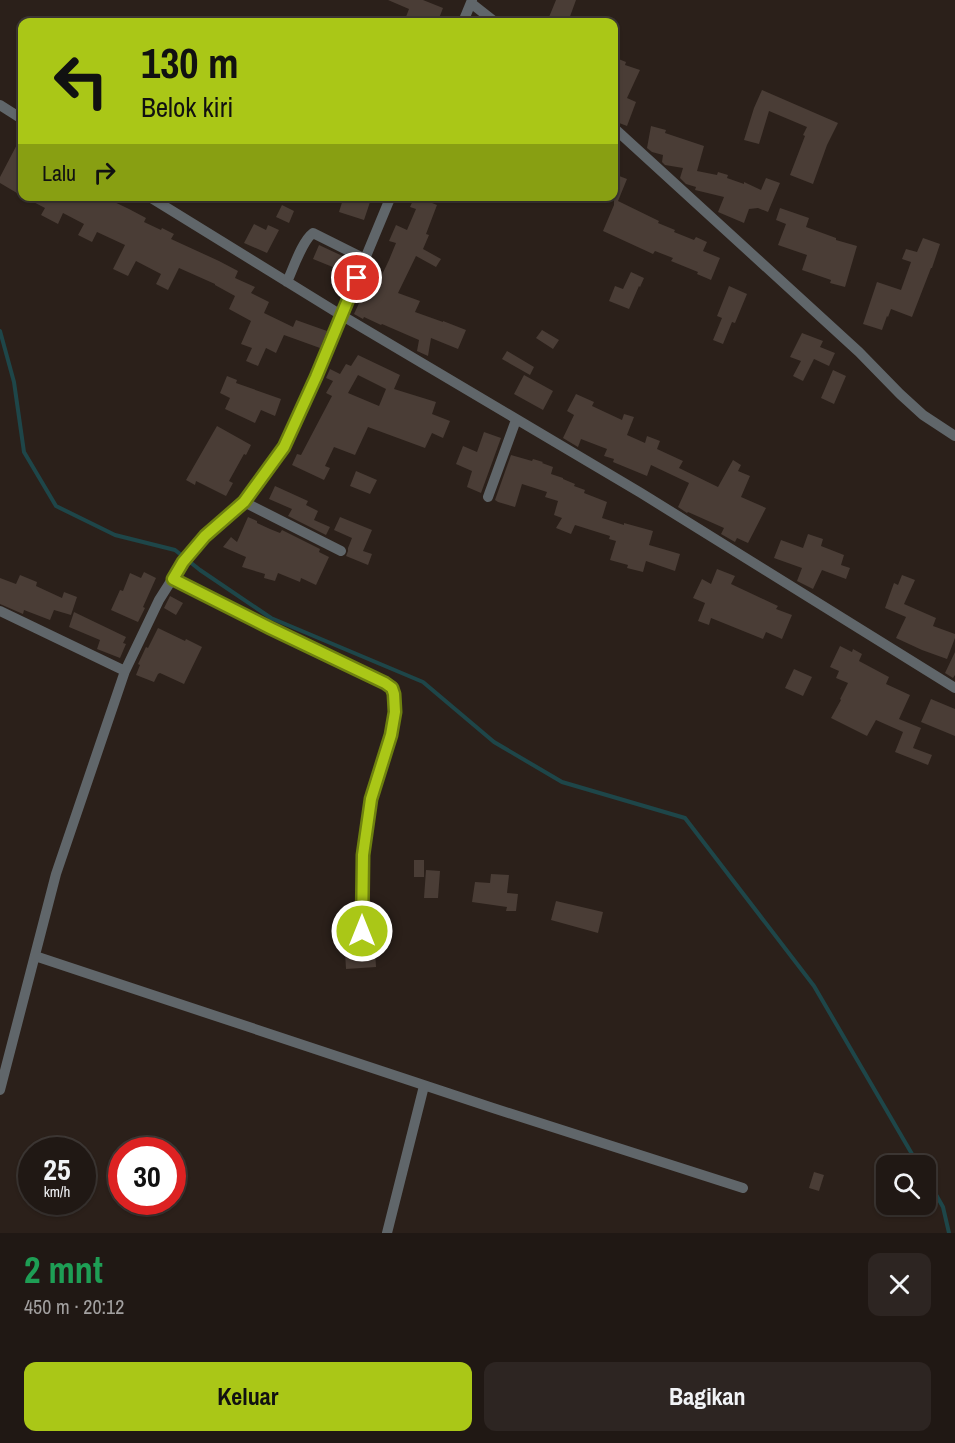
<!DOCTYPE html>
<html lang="id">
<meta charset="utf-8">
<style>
:root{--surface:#201814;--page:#2d2522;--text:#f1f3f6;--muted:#a2a0a0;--line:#3d3734;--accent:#aac717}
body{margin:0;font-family:"Archivo Narrow",sans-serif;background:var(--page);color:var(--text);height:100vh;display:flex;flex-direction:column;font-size:22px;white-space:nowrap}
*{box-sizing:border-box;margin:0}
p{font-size:20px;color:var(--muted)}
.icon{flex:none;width:33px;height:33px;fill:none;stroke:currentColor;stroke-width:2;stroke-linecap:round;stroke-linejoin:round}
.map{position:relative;height:1233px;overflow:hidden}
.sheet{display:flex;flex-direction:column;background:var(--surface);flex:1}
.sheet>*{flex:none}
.banner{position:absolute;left:18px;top:18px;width:600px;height:183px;border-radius:12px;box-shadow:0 2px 4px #0004,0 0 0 2px var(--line);background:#aac717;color:#111;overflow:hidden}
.buttons{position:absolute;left:876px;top:1155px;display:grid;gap:12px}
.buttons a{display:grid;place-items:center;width:60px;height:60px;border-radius:12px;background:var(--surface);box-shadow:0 2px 4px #0004,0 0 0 2px var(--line);font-size:30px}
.speed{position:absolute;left:18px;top:1137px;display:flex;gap:12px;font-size:30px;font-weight:700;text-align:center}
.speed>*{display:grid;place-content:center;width:78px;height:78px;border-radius:50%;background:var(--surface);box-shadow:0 2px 4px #0004,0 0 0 2px var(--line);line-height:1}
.speed small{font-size:15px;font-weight:400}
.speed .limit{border:9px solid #d22;background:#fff;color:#111}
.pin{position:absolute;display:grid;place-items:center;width:51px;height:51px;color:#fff;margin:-26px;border:3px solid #fff;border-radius:50%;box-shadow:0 2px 6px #0007}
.me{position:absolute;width:66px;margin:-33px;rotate:0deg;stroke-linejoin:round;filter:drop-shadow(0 0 4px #0008)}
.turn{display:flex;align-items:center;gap:21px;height:126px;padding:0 24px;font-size:27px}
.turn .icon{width:78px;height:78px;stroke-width:2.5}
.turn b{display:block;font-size:42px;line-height:51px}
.then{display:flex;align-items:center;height:57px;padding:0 24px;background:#0003;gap:12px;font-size:22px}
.round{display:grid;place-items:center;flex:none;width:63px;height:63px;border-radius:12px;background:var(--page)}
.overview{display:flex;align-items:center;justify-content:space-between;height:102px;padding:0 24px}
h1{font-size:36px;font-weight:700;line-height:45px;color:#1e9e55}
.action{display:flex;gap:12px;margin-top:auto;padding:12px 24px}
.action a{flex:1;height:69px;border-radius:12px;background:var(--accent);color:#111;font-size:24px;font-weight:700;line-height:69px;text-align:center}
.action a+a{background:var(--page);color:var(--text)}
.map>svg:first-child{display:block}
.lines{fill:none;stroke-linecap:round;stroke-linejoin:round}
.stream{stroke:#1e4649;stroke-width:4}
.building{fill:#4a3d36;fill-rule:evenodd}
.minor{stroke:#60666a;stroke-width:10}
.route-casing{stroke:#6e810f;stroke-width:15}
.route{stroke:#aac717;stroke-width:10}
</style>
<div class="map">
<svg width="955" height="1233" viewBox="0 0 955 1233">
<rect width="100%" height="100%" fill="#2b201a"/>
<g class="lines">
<path class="stream" d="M0,331L14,382L24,452L56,506L115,535L175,550L200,570L271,618L423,682L494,742L562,782L685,818L814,986L919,1166
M926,1177L943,1207L949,1233"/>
</g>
<path class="building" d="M388,0H423L443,8L438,21L433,19L432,22H404L409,9Z
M556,0H576L568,22H547Z
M616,58L626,62L625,65L640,70L627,98L636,102L627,126L614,121V63Z
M762,90L838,123L827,145L813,184L790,175L805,136L803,135L807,127L769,111L759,144L744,140L754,108Z
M651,126L666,130L665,133L704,146L697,171L717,175L718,172L728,175L727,178L744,184V182L761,190L766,178L780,183L768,212L758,208L749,209L744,223L718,212L724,197L695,190L696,187L686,184L680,178L683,168L665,165L662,162L663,155L652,152L647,148Z
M22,135V196H102L129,209L146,218L144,222L161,230L162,228L174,234L171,239L219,261L238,271L235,278L255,287L251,293L269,302L264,313L293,327L296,320L327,331L320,348L284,335L276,353L266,348L258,366L246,361L252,348L241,344L251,321L229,309L235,296L215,285V284L179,268L168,290L156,284L161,274L136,261L128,276L113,269L125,245L97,232L92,242L78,235L84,224L63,213L58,224L41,215L45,208L22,196L0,183V177Z
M614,174L627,179L618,201L659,221L658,223L675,230L674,232L694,240L696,237L707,242L703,251L720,258L711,280L697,274L698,272L671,261L673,258L655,251L653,254L603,231L614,205Z
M344,196H372L364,220L339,212Z
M415,196L437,205L426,234L429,235L423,249L441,259L436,267L416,256L398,293L420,301L415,312L443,322V321L466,330L458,349L431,338L428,356L417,351L419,340L382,324L381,325L364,317L363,319L354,314L360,301L357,300L369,274L380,279L389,260L396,243L389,241L396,225L407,230L416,209L410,207Z
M282,205L294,211L289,223L276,217Z
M780,208L809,218L806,227L836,238V240L857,246L845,287L830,283L831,280L802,270L807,255L778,245L786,224L776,220Z
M254,224L266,230L268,225L279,230L267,253L244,243Z
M923,238L940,244L932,268H931L912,317L891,309L888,317L887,316L882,330L863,324L877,282L901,290L911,262L902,259L906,249L917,252Z
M319,245L351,260L345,272L313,259Z
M631,272L644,278L640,287L639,286L629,309L609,301L615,286L623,289Z
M729,286L747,294L735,323L732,322L723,344L713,340L722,318L717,316Z
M542,330L559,340L553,349L536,338Z
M802,333L823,341L820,347L835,353L829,366L814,359L803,381L793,376L801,361L790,357Z
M507,351L534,367L530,375L502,359Z
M358,355L400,375L394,389L436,402L432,414L450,421L443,438L432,433L425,448L368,427L355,455L334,447L325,466L330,468L324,480L292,465L297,454L301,455L332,396L326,393L333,381L326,378L330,369L340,374L346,364L351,366ZM358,375L386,389L379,406L348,393Z
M833,370L846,376L834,404L821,398Z
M524,375L553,391L543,410L514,394Z
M227,376L237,380L236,383L281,399L275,416L261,410L255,423L225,409L230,398L220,393Z
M576,394L594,402L592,406L622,420L624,414L634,417L627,435L645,443L647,436L660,441L657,449L683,461L679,468L718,487L733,460L741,465L738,471L750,476L741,497L766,508L748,543L737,538L735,542L721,534L724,528L688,512L687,513L678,507L689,483L651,465L647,476L613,462L614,459L604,456L607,449L581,439L578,447L563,438L574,415L567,411Z
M217,426L251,445L246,455L244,454L229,481L233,483L226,496L196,481L195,485L186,480Z
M484,432L501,438L481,493L467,487L472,471L456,464L463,446L477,452Z
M511,455L532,461L533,459L543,462L542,463L553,467L551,474L563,478V479L575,484L574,486L585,490L584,493L607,502L602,518L624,525V523L653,531L649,545L680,554L675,571L646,561L643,572L627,568L628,565L610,560L616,541L609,539L610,536L575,525L571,534L556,528L562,518L554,515L558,501L545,497L547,492L522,484L515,507L498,502L495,500Z
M356,471L377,480L370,494L350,486Z
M275,486L308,501L306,505L318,511L314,520L330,527L326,535L288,516L292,509L269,499Z
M248,517L257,521V523L270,529L280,533L282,530L320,549L319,552L329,557L316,585L301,578L300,582L278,573L275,581L264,578L265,574L242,567L246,557L223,547L231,537L237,542Z
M340,517L372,530L363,551L372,554L368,565L346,556L348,551V548L352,538L334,530Z
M808,534L823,539L821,546L844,555L841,565L850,568L846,579L822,570L813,589L797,581L802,568L774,558L781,540L803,548Z
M717,569L735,576L731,584L778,606L776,609L792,615L782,639L766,632L763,639L711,618L709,625L698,621L705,603L693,598L702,579L711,584Z
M144,572L156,578L143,607L145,608L138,622L111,610L120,590L123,591L130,573L141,578Z
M20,575L37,582L36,586L62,598L64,592L77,597L71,615L54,610L50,620L24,610L23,614L0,604V578L16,584Z
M902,575L915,580L904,604L936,618L933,626L955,634V638L947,659L922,650L896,638L906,617L885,608L894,583L898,585Z
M170,596L183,603L176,615L164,608Z
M74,612L126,637L123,643L126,644L120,658L97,649L100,640L69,627Z
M158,628L185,641L186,639L202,647L184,684L160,673L158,674L154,682L136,675L140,665L138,664L146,647L148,648Z
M840,646L852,652L853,649L862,654L859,661L889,677L886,684L910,695L899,719L921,728L913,748L932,755L928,765L895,752L903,732L876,720L867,736L831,718L841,700L840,699L848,683L836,678L839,671L830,667Z
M955,652V675L953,678L945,673Z
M794,669L812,677L803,696L785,688Z
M931,699L955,709V736L921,722Z
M414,860H424V877H414Z
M426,870L440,871L438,898H424Z
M491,874L509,875L507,893L518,894L516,911H506L507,907L472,902L475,882L490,883Z
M556,901L603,912L598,933L551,920Z
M337,933H348V946H337Z
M371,933H387L386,947H371Z
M375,950L376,967L346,969L345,952Z
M814,1172L824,1175L819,1191L809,1188Z"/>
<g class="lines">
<path class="minor" d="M471,3L495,22
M463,22L472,0
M0,105L22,119
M614,128L859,352L900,394L923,415L955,436
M148,196L341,315L641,493L955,688
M287,282C293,269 302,241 313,233L365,259
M488,497L516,420
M244,502L341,551
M173,579L270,628L385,683L392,688L395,694V712L391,735L371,799L363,855L362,931
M0,611L125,671
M35,956L493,1108L743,1188
M0,1090L56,874L125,671L159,600L183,562L205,536L244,502L284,447L316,377L391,196
M387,1233L424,1086"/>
</g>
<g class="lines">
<defs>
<path id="route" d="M357,278L316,377L284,447L244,502L205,536L183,562L173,579L270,628L385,683L392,688L394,694L395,712L391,735L371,799L363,855L362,931"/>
</defs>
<use href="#route" class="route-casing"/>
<use href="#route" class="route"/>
</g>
</svg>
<div class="buttons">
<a><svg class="icon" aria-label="search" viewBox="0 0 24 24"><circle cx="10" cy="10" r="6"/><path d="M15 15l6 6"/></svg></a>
</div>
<div class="speed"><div>25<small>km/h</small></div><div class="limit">30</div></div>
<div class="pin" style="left:357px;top:278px;background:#d93025"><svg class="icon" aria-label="arrive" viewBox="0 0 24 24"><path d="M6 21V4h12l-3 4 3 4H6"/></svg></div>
<svg class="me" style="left:362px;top:931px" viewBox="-20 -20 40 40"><circle r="17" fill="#aac717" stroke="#fff" stroke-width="3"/><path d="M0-11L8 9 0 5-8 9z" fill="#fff"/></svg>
<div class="banner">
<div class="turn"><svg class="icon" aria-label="left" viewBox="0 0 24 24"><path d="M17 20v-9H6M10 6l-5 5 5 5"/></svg><div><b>130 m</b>Belok kiri</div></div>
<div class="then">Lalu<svg class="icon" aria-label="right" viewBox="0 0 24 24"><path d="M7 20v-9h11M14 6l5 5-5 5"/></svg></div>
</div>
</div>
<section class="sheet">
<div class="overview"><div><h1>2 mnt</h1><p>450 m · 20:12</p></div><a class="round"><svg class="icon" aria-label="close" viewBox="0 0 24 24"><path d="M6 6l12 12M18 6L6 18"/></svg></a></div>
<div class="action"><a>Keluar</a><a>Bagikan</a></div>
</section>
